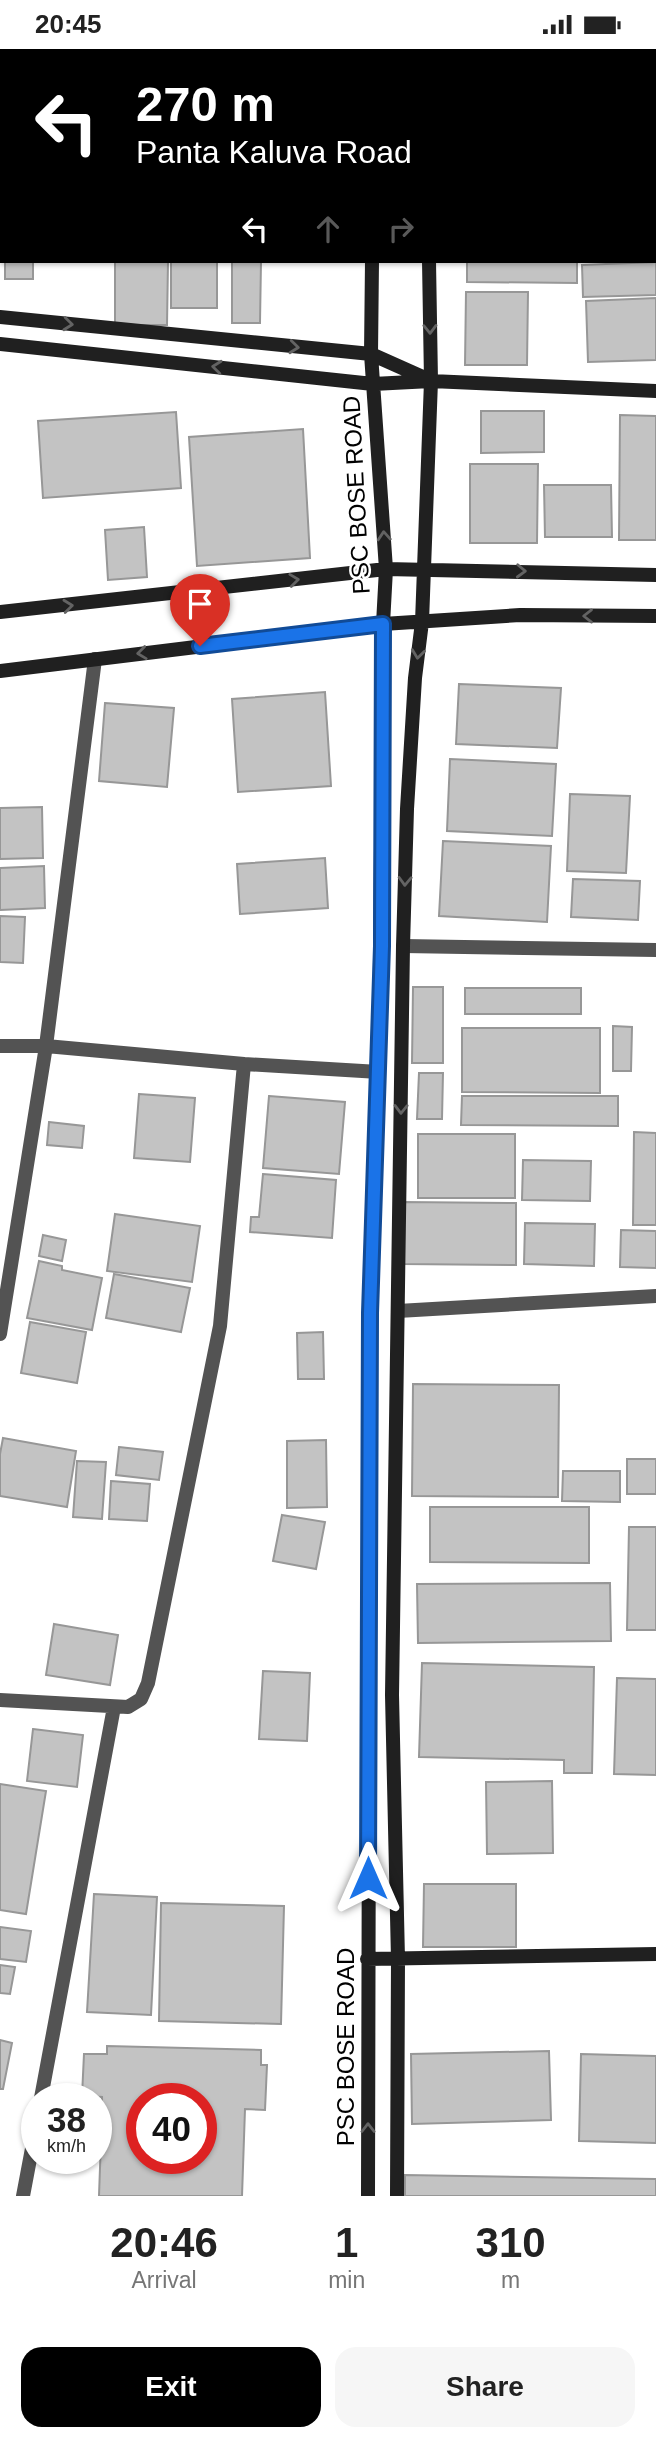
<!DOCTYPE html>
<style>
:root{--surface:#fff;--page:#f6f6f6;--text:#222;--muted:#767676;--accent:#000}
body{margin:0;font-family:Helvetica,sans-serif;background:var(--page);color:var(--text);height:100vh;display:flex;flex-direction:column;font-size:26px;white-space:nowrap}
*{box-sizing:border-box;margin:0}
p{font-size:23px;color:var(--muted)}
.icon{flex:none;width:38px;height:38px;fill:none;stroke:currentColor;stroke-width:2;stroke-linecap:round;stroke-linejoin:round}
.map{position:relative;height:2147px;overflow:hidden}
.details{display:flex;flex-direction:column;background:var(--surface);flex:1}
.details>*{flex:none}
.hud{position:absolute;left:0px;top:0px;width:656px;height:214px;box-shadow:0 2px 5px #0004;background:#000;color:#fff;overflow:hidden}
.speed{position:absolute;left:21px;top:2034px;display:flex;gap:14px;font-size:35px;font-weight:700;text-align:center}
.speed>*{display:grid;place-content:center;width:91px;height:91px;border-radius:50%;background:var(--surface);box-shadow:0 2px 5px #0004;line-height:1}
.speed small{font-size:18px;font-weight:400}
.speed .limit{border:10px solid #d22;background:#fff;color:#111}
.pin{position:absolute;display:grid;place-items:center;width:60px;height:60px;color:#fff;margin:-72px -30px;border-radius:50% 50% 50% 0;rotate:-45deg;box-shadow:0 0 7px #0007}
.pin .icon{rotate:45deg}
.me{position:absolute;width:77px;margin:-38px;rotate:0deg;stroke-linejoin:round;filter:drop-shadow(0 0 5px #0008)}
.turn{display:flex;align-items:center;gap:24px;height:147px;padding:0 21px;font-size:32px}
.turn .icon{width:91px;height:91px;stroke-width:2.5}
.turn b{display:block;font-size:49px;line-height:60px}
.lanes{display:flex;align-items:center;height:66px;padding:0 21px;background:#0003;justify-content:center;gap:35px;direction:ltr}
.lanes .off{opacity:.35}
.eta{display:flex;justify-content:space-evenly;align-items:center;height:119px;text-align:center}
.eta b{font-size:42px;font-weight:700;line-height:49px}
.primary-button{display:flex;gap:14px;margin-top:auto;padding:14px 21px}
.primary-button a{flex:1;height:80px;border-radius:21px;background:var(--accent);color:#fff;font-size:28px;font-weight:700;line-height:80px;text-align:center}
.primary-button a+a{background:var(--page);color:var(--text)}
.status{display:flex;justify-content:space-between;align-items:center;height:49px;padding:0 35px;background:var(--surface);direction:ltr}
.status svg{height:19px;fill:currentColor}
.map>svg:first-child{display:block}
.building{fill:#c3c3c3;stroke:#979797;stroke-width:2;fill-rule:evenodd}
.lines{fill:none;stroke-linecap:round;stroke-linejoin:round}
.street{stroke:#535353;stroke-width:14}
.secondary{stroke:#202020;stroke-width:14}
.oneway{stroke:#636363}
.route-casing{stroke:#114b97;stroke-width:18}
.route{stroke:#1a73e8;stroke-width:12}
.labels{text-anchor:middle;dominant-baseline:central;stroke-width:5;stroke-linejoin:round;paint-order:stroke}
.street-label{font-size:24px;fill:#000;stroke:#fff}
</style>
<div class="status"><b>20:45</b><svg viewBox="0 0 49 12"><path d="M0 12V9h3v3zM5 12V6h3v6zM10 12V3h3v9zM15 12V0h3v12zM26 1h20v11H26zM47 4h2v5h-2z"/></svg></div>
<div class="map">
<svg width="656" height="2147" viewBox="0 0 656 2147">
<rect width="100%" height="100%" fill="#fff"/>
<path class="building" d="M5,212H33V230H5Z
M115,212H168L167,276H115Z
M171,212H217V259H171Z
M232,212H261L260,274H232Z
M467,212H577V234L467,233Z
M656,213V246L583,248L582,216Z
M466,243H528L527,316H465Z
M656,249V311L588,313L586,252Z
M481,362H544V403L481,404Z
M176,363L181,439L43,449L38,372Z
M620,366L656,367V491H619Z
M303,380L310,509L197,517L189,388Z
M470,415H538L537,494H470Z
M544,436H611L612,488H545Z
M144,478L147,528L108,531L105,481Z
M459,635L561,639L557,699L456,695Z
M325,643L331,737L238,743L232,650Z
M105,654L174,659L167,738L99,732Z
M450,710L556,715L552,787L447,782Z
M570,745L630,747L626,824L567,822Z
M42,758L43,809L0,810V759Z
M443,792L551,797L547,873L439,867Z
M325,809L328,859L240,865L237,815Z
M44,817L45,859L0,861V819Z
M573,830L640,832L638,871L571,868Z
M0,867L25,868L23,914L0,913Z
M413,938H443V1014H412Z
M465,939H581V965H465Z
M613,977L632,978L631,1022H613Z
M462,979H600V1044L462,1043Z
M419,1024H443L442,1070H417Z
M139,1045L195,1049L190,1113L134,1109Z
M269,1047L345,1053L339,1125L263,1119Z
M462,1047H618V1077L461,1076Z
M49,1073L84,1077L82,1099L47,1096Z
M634,1083L656,1084V1176H633Z
M418,1085H515V1149H418Z
M523,1111L591,1112L590,1152L522,1151Z
M263,1125L336,1131L332,1189L250,1183L251,1168H259Z
M403,1153L516,1154V1216L402,1215Z
M115,1165L200,1177L192,1233L107,1222Z
M525,1174L595,1175L594,1217L524,1215Z
M621,1181L656,1182V1219L620,1218Z
M43,1186L66,1191L62,1212L39,1207Z
M39,1212L62,1217V1221L102,1229L92,1281L27,1269Z
M114,1225L190,1239L181,1283L106,1269Z
M30,1273L86,1283L77,1334L21,1324Z
M323,1283L324,1330H298L297,1284Z
M413,1335L559,1336L558,1448L412,1447Z
M3,1389L76,1402L67,1458L0,1447V1405Z
M326,1391L327,1458L287,1459V1392Z
M119,1398L163,1403L159,1431L116,1426Z
M627,1410H656V1445H627Z
M77,1412L106,1413L102,1470L73,1468Z
M563,1422H620V1453L562,1452Z
M111,1432L150,1435L147,1472L109,1470Z
M430,1458H589V1514L430,1513Z
M282,1466L325,1473L316,1520L273,1512Z
M629,1478H656V1581H627Z
M610,1534L611,1592L418,1594L417,1535Z
M54,1575L118,1586L110,1636L46,1626Z
M422,1614L594,1618L592,1724H564V1711L419,1708Z
M263,1622L310,1624L307,1692L259,1690Z
M617,1629L656,1630V1726L614,1725Z
M33,1680L83,1686L77,1738L27,1732Z
M552,1732L553,1804L487,1805L486,1733Z
M0,1735L46,1742L26,1865L0,1861Z
M424,1835H516V1898H423Z
M94,1845L157,1848L151,1966L87,1963Z
M161,1854L284,1857L281,1975L159,1972Z
M0,1878L31,1882L26,1913L0,1910Z
M0,1916L15,1918L10,1945L0,1944Z
M0,1991L12,1994L3,2040H0Z
M107,1997L261,2001V2016H267L265,2061L245,2060L242,2147H99L101,2091H96V2069H102V2048L82,2047L84,2005H107ZM142,2049H201V2109H142Z
M549,2002L551,2071L412,2075L411,2005Z
M581,2005L656,2007V2094L579,2092Z
M405,2126L656,2130V2147H405Z"/>
<g class="lines">
<path class="street" d="M403,897L656,901
M0,997H46L244,1015L379,1023
M398,1262L656,1247
M0,1285L46,997L95,610
M0,1651L128,1658L141,1650L148,1634L220,1277L244,1015
M41,2049L114,1658
M23,2147L37,2073"/>
<path class="secondary" d="M426,0V2
M376,2V0
M0,268L371,305L427,330
M0,295L373,335L431,332L656,342
M0,563L386,520L656,526
M0,622L383,575L520,566L656,567
M367,1910L656,1905
M368,2147L370,1263L379,1023L383,575L386,520L371,305L372,212
M397,2147L398,1910L392,1646L403,897L407,760L415,629L422,573L431,332L429,212"/>
</g>
<defs><path id="oneway-chevron" d="M-2-3.5L2.5 0L-2 3.5" fill="none" stroke-width="1.6" stroke-linecap="round" stroke-linejoin="round" transform="scale(1.75)"/></defs>
<g class="oneway">
<use href="#oneway-chevron" transform="translate(68 275) rotate(6)"/>
<use href="#oneway-chevron" transform="translate(430 280) rotate(89)"/>
<use href="#oneway-chevron" transform="translate(294 298) rotate(6)"/>
<use href="#oneway-chevron" transform="translate(217 318) rotate(-174)"/>
<use href="#oneway-chevron" transform="translate(384 487) rotate(-94)"/>
<use href="#oneway-chevron" transform="translate(521 522) rotate(2)"/>
<use href="#oneway-chevron" transform="translate(294 531) rotate(-7)"/>
<use href="#oneway-chevron" transform="translate(68 557) rotate(-6)"/>
<use href="#oneway-chevron" transform="translate(588 567) rotate(-180)"/>
<use href="#oneway-chevron" transform="translate(142 604) rotate(173)"/>
<use href="#oneway-chevron" transform="translate(418 605) rotate(97)"/>
<use href="#oneway-chevron" transform="translate(405 832) rotate(92)"/>
<use href="#oneway-chevron" transform="translate(401 1060) rotate(91)"/>
<use href="#oneway-chevron" transform="translate(368 2079) rotate(-90)"/>
</g>
<g class="lines">
<defs>
<path id="route" d="M200,597L383,575L382,897L370,1264L368,1829"/>
</defs>
<use href="#route" class="route-casing"/>
<use href="#route" class="route"/>
</g>
<g class="labels">
<g class="street-label">
<text transform="translate(356 446) rotate(-93)">PSC BOSE ROAD</text>
<text transform="translate(345 1998) rotate(-90)">PSC BOSE ROAD</text>
</g>
</g>
</svg>
<div class="speed"><div>38<small>km/h</small></div><div class="limit">40</div></div>
<div class="pin" style="left:200px;top:597px;background:#d93025"><svg class="icon" aria-label="arrive" viewBox="0 0 24 24"><path d="M6 21V4h12l-3 4 3 4H6"/></svg></div>
<svg class="me" style="left:368px;top:1829px" viewBox="-20 -20 40 40"><path d="M0-17L14 15 0 8-14 15z" fill="#1a73e8" stroke="#fff" stroke-width="4"/></svg>
<div class="hud">
<div class="turn"><svg class="icon" aria-label="left" viewBox="0 0 24 24"><path d="M17 20v-9H6M10 6l-5 5 5 5"/></svg><div><b>270 m</b>Panta Kaluva Road</div></div>
<div class="lanes"><svg class="icon" aria-label="left" viewBox="0 0 24 24"><path d="M17 20v-9H6M10 6l-5 5 5 5"/></svg><svg class="icon off" aria-label="ahead" viewBox="0 0 24 24"><path d="M12 20V5M6 11l6-6 6 6"/></svg><svg class="icon off" aria-label="right" viewBox="0 0 24 24"><path d="M7 20v-9h11M14 6l5 5-5 5"/></svg></div>
</div>
</div>
<section class="details">
<div class="eta">
<div><b>20:46</b><p>Arrival</p></div>
<div><b>1</b><p>min</p></div>
<div><b>310</b><p>m</p></div>
</div>
<div class="primary-button"><a>Exit</a><a>Share</a></div>
</section>
